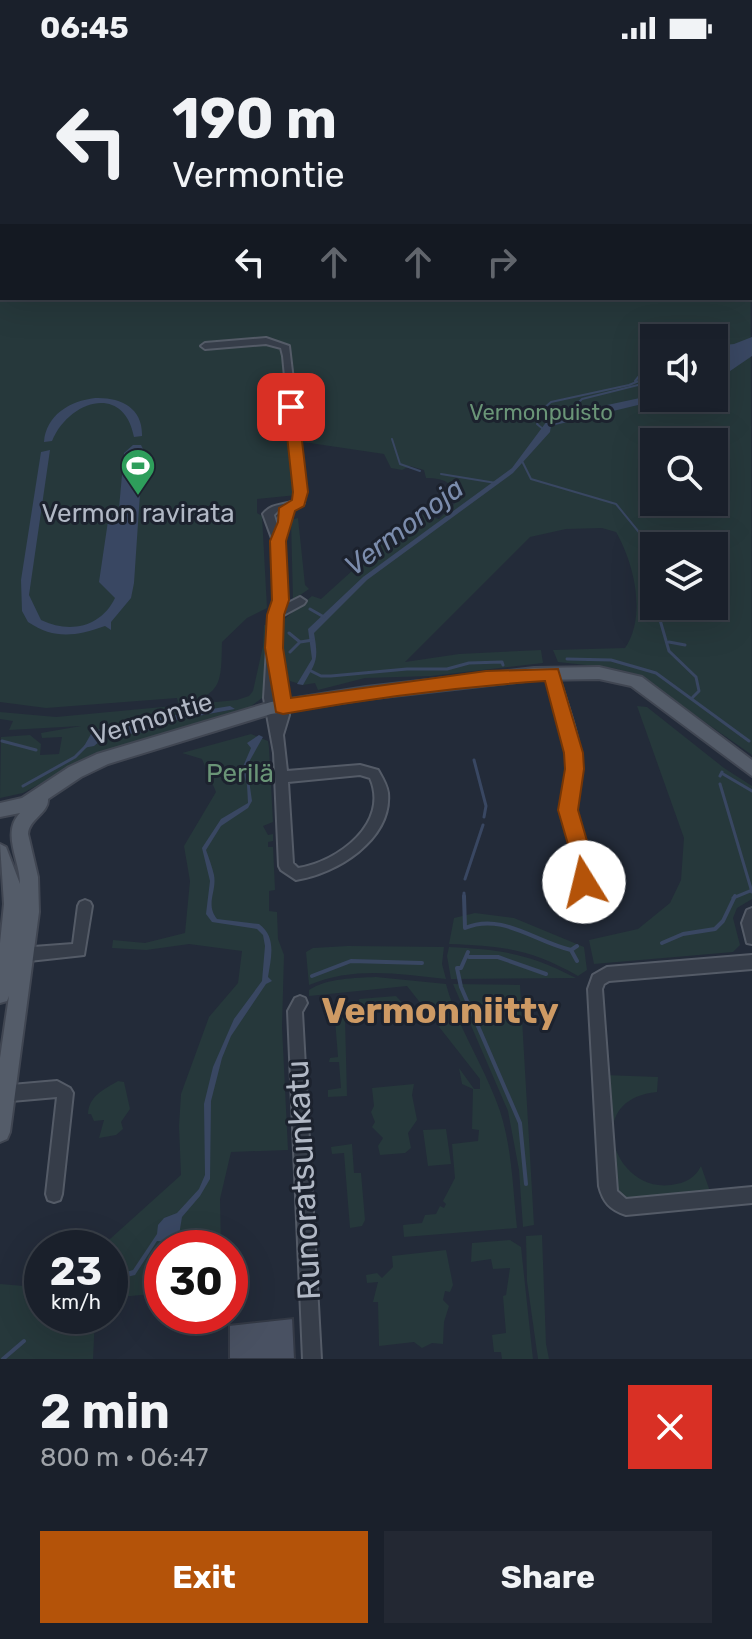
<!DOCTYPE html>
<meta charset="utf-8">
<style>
:root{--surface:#1a202b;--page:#232833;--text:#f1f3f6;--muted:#9fa3a9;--line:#383e47;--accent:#b45309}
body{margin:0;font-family:Rubik,sans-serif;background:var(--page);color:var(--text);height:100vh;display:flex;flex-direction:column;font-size:30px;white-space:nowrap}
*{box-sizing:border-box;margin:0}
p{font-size:26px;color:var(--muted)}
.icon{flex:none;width:44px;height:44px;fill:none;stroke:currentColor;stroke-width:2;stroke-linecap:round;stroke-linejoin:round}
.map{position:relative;height:1303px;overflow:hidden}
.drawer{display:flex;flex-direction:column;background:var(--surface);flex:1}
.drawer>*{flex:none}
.hud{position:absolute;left:0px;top:0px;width:752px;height:244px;box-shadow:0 8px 32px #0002,0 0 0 2px var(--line);background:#1a202b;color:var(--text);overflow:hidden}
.controls{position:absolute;left:640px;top:268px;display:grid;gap:16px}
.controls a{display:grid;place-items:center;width:88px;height:88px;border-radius:0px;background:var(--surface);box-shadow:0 8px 32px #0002,0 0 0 2px var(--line);font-size:40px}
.speed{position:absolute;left:24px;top:1174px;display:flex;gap:16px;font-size:40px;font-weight:700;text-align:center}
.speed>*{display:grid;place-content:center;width:104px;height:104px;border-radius:50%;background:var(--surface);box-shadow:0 8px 32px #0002,0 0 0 2px var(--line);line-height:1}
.speed small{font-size:20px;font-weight:400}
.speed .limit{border:12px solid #d22;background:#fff;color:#111}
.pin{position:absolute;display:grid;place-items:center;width:68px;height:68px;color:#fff;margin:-34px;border-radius:16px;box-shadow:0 4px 12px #0006}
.me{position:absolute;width:88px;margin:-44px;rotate:351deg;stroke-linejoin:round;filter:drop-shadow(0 0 6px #0008)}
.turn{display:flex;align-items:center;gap:28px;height:168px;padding:0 40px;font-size:36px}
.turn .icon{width:104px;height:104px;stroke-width:2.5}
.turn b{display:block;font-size:56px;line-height:68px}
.lanes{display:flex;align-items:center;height:76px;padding:0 40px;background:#0003;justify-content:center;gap:40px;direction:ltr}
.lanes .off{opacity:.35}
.round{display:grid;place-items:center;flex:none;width:84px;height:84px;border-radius:0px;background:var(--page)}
.overview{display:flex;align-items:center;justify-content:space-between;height:136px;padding:0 40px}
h1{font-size:48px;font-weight:700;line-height:60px}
.action{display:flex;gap:16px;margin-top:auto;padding:16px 40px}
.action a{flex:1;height:92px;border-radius:0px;background:var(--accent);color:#fff;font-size:32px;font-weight:700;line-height:92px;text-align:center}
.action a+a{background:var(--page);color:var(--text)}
.status{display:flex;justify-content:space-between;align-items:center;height:56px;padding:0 40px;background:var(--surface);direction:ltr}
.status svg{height:22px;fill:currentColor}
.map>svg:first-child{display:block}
.green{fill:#26383b;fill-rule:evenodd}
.water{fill:#394762}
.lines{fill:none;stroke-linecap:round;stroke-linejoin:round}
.stream-far2{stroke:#394762;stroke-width:2}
.stream-far1{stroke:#394762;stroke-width:3}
.stream{stroke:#394762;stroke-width:4}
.river{fill:#394762;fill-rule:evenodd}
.building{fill:#495162;stroke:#333945;stroke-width:2}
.minor-casing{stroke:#545b67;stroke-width:4}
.major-casing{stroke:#404652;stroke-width:4}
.minor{fill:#363d49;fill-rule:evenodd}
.major{fill:#545c69;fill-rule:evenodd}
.route{fill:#b45309;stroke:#753606;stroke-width:2}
.labels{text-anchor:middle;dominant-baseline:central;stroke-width:6;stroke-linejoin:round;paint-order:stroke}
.far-park-label{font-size:22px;fill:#6a9577;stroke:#1c222e}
.poi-label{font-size:26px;fill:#b1b8c5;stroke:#1c222e}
.street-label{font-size:26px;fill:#b1b8c5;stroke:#1c222e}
.park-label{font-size:26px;fill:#6a9577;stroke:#1c222e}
.water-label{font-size:28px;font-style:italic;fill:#7b8cac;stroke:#1c222e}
.near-street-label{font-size:32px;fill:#b1b8c5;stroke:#1c222e}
.near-quarter-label{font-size:36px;font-weight:bold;fill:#ce9a64;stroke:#1c222e}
</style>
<div class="status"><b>06:45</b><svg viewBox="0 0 49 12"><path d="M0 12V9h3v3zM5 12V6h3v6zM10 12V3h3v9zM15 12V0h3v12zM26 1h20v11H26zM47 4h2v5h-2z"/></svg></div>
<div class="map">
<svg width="752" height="1303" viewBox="0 0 752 1303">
<rect width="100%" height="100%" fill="#232b39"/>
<path class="green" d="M5,0H641L649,2H12Z
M750,42L752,699L636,618L613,612L558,606L553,594L625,592C647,560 634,507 616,476L602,472L566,473L530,481L405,606L459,598L541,594L543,607L431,620L365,622L318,634L315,627L303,629L290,625L284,616L281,566L312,540L321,543L416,457L439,463L459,443C452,426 444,422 426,422L424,414L410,410L402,414L391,412L384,398L303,386H292L297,439L257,443V457L262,460L267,552L247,562L222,586C221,626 223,641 178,647L177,642L46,652L0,646V99L2,242H750ZM654,282H714V342H654ZM654,386H714V446H654ZM654,490H714V550H654Z
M298,462L305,529L309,533L293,544L291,464Z
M264,569H269L266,639L250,651L97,697L23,737L0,742L1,681L30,679L41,688L40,699L59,698L62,681L42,682L41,677L81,670L9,674L13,665L0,663V656L56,661L237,644L249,640L253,635L263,590ZM235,653L177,664L144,676L105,681L95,689L86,691L91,679L103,671Z
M637,650L647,651L724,712L752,730V843L737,852L733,862L740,889L733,896L594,908L589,884L638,873L670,847L681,824L684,782Z
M251,678L268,685L269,692L273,766L263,770L268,779L273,778V785L268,786V791H273L275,834L269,835V855L277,856L278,883L284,899L282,971L288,1094L231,1096L220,1143L221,1192H162V1237L110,1242V1192H100L181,1119L179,1070L181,1038L209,961L238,927L242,895L189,888L146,894L112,892L113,884L145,887L185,877L190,825L184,790L216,736L202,703L182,697Z
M475,857L514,862L584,891L587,914L578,920C531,893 503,890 449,888L454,862Z
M348,890L444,891L442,908L446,923C399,918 354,910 309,929L306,896L313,892Z
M449,891C503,894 527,897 576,922L451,923L447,900Z
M376,921L446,928C458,973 485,1011 500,1055C512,1092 513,1134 517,1172L404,1181L403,1169L422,1167L425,1159L436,1158L440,1150L444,1152L446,1148L443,1145L455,1122L452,1088L478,1085L479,1074L472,1073L473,1033L462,1028L459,1012L474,1033H480V1023L407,930L309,940V934C327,922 355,922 376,921Z
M453,928L520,929L534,1169L523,1171L519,1114L508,1055Z
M396,940L411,956L381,959L380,955L361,956L359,943Z
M334,951L344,955L345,963L347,1040L328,1041V1034L341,1032L339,1006H329L330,1002L338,1001Z
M604,1019L658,1021L657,1036C581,1043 614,1137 671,1129C686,1127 695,1122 701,1110L712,1141L617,1144Z
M118,1025L124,1026L130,1053L121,1066L123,1073L116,1079L99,1082L104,1064L94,1065L91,1058H88C89,1040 103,1034 118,1025Z
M414,1028L412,1039L417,1064L408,1077L411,1092L405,1097L380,1099L378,1090L383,1082L372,1071L375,1066L371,1056L374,1050L372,1032Z
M446,1073L451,1108L428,1110L423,1074Z
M352,1088L354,1117H361L365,1164L362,1170L350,1172L344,1097L332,1098L331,1091Z
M542,1179L546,1288L549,1303H538L527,1225L526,1180Z
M510,1184L521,1191L533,1303H502L501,1296H494L492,1279L506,1277L503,1240L506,1239L510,1212L493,1213L491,1203L471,1206L472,1187Z
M446,1194L453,1229L450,1236L445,1235L443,1244L449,1250L444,1266L443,1288L432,1287L422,1292L414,1286L379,1290L378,1246H373L378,1226L367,1227L366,1219L377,1217L382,1222L393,1211L392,1200Z
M0,1228L24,1230L42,1228V1260H95L93,1303H0Z"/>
<path class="water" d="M752,281V300L714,326V290L734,288Z
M654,339V342H667L551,370L550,376L513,417L367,524L314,577C319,605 316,606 303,629L297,628L312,603L308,573L363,521L512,412L547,365L579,355Z
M95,342C121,341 143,352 142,380L134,381C124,327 69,344 52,385L44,386C46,359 70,345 95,342Z
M133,389H141L143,393L134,527L131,542L111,566V574L105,570C76,580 55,584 28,566L22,555L21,524L41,396L50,394L29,539L41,564C70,578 101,571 115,542L99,526L108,465L119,452L124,397Z
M230,650L235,653L177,664L144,676L105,681L94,690L83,692L91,678L103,671Z
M259,679L263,681L249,706L254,717L249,724L252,745L248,752L221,770L206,794C209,802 212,811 214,819C217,836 205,848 217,863L259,868C277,881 271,902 268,921L272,925L266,928L231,980L222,1002L211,1045L210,1123L200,1140L182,1161L179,1179L170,1186L157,1185L135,1219L110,1225V1221L133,1214L157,1178L158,1169L164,1162L177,1157L199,1133L205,1119L204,1048L213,1011L234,963L262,925L265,890L263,879L257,873L212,866L206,858L210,825L202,792L221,763L248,747L247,729L242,713L251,692L247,687Z"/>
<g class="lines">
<path class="stream-far2" d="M635,325L654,302
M565,360L582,343L654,325
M543,373L537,368L543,353L551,346L629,329L654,319
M392,383L400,408L420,415
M522,405L531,423L616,448L647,486
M441,418L496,427"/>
<path class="stream-far1" d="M646,484L654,500
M654,539V545
M656,550L669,595L696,621L699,635L693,641
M310,553L324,561
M289,577L300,586
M669,586L685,589
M290,596L300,586L313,584
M567,603L611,604L656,617L749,685
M311,615L321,620H331L407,613H447L469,607L502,606L503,609
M2,685L36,694
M474,704L486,750L484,761
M723,718L752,735
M720,720L722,716
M720,728L752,836
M23,730L75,701L86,690
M465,823L483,769
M464,837V842
M733,842L750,835"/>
<path class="stream" d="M464,840L465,872C502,856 535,886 571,894L577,890
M662,887L683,878L715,873L723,865L735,840
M571,894L577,905
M468,896L461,912H457L461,931L520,1067L526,1128
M469,901H498L546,918
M312,920L351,905L422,907
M3,1303L24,1285"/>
<path class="river" d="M342,0H352L353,2H343Z"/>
</g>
<path class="building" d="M293,1262L295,1303H229V1269Z"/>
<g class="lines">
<defs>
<path id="minor" d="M686,0H693L695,2H688Z
M0,14L2,15V19L0,18Z
M750,28H752V32H750Z
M0,76H2V81H0Z
M0,215H2V219H0Z
M266,282L289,290L305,426L304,447L292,454L283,485L286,544L284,549L300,541L306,545L304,548L280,561L278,603L283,607L289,659L283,679L287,715L360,709L378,714C382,721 387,729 388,737C392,784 336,818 296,824L281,814L279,810L274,697L264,642L269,559L274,544L273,485L263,458C272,447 282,450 294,445L295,426L283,300L281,292L266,288L205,293L201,290L205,287ZM278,455H281L277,469L274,459ZM360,719L370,722C390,767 338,806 298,812L293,807L288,726Z
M552,614L558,618C566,646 580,680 581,709C582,725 572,742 576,758C580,781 597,807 589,830L584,832L579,830L577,826V809L562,754L569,713L568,697L546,618Z
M85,844L90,846L92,850L84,899L20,906L15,904L13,899L15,894L20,892L73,888L78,850L80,846Z
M752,852V888L747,887L742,867L747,854Z
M752,899V913L609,925L604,928L602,933L617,1135L626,1143L752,1131V1147L626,1159C610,1154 603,1146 599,1130L588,933L593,919L607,911Z
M300,940L305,942L307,947L302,956L321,1303H303L288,955L295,942Z
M57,1025L70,1032L73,1037L62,1138L60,1144L54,1146L48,1144L46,1138L57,1041L0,1046V1030Z"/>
<path id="major" d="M599,611L642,621L752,704V720L631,630L599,623L534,624L366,643L271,658L108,708L81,721L48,743C49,757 29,763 28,778L38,821L39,856L10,1076L7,1083L0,1086V1002L9,940L7,945L0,947V887L4,848L0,788L6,791L20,828C20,804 1,777 20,757L0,761V747L22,742L69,711L97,698L271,646L366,631L534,612Z"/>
</defs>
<use href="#minor" class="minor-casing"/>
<use href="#major" class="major-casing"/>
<use href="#minor" class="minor"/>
<use href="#major" class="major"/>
</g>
<path class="route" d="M291,346L298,351L308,436L304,450L295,455L286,485L289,544L284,559L283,592L291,642L486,615L558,613L583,697L584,713L578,754L594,809L591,832L584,835L576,832L574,809L558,754L565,713L564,697L545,625C457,631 370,642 283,658L276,656L265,592L267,559L272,544L270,485L278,466L279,452L292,444L293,436L284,351Z"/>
<defs>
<symbol id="stadium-pin" viewBox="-11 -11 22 30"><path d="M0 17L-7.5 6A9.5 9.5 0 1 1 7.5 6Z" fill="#2e9e5b" stroke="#1c222e"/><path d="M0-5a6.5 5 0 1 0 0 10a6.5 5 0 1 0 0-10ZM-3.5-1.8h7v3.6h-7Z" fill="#fff"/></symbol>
</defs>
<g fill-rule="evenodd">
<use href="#stadium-pin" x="118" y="390" width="40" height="54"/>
</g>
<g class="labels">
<g class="far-park-label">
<text x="541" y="356">Vermonpuisto</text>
</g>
<g class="poi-label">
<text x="138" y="457">Vermon ravirata</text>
</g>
<g class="street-label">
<text transform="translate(152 663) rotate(-17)">Vermontie</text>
</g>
<g class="park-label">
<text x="240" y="717">Perilä</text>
</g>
<g class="water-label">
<text transform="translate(404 471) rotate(-37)">Vermonoja</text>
</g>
<g class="near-street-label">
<text transform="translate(303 1124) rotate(-93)">Runoratsunkatu</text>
</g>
<g class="near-quarter-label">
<text x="440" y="954">Vermonniitty</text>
</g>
</g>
</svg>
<div class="controls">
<a><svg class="icon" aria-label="sound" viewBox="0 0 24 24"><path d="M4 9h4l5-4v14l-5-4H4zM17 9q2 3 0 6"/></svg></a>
<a><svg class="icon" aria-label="search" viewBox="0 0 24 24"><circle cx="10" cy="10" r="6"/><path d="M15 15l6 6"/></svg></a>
<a><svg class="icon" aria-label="layers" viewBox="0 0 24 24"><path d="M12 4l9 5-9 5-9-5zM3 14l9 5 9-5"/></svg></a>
</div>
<div class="speed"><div>23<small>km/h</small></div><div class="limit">30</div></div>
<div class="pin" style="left:291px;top:351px;background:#d93025"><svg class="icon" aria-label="arrive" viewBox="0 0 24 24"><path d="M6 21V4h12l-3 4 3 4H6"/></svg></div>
<svg class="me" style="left:584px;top:826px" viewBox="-20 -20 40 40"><circle r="19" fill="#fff"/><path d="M0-13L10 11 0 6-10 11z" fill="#b45309"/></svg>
<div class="hud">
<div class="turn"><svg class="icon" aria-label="left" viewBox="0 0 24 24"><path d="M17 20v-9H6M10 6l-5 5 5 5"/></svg><div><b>190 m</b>Vermontie</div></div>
<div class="lanes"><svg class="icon" aria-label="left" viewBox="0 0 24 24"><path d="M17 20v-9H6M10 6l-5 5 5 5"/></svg><svg class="icon off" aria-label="ahead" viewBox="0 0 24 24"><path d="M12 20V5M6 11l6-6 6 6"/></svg><svg class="icon off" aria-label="ahead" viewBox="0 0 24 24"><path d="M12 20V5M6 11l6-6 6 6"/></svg><svg class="icon off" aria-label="right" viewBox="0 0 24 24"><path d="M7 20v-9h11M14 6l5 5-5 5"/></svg></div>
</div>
</div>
<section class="drawer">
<div class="overview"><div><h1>2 min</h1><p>800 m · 06:47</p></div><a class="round" style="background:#d93025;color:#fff"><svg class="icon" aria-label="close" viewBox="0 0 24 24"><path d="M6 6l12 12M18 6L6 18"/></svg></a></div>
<div class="action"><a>Exit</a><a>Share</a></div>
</section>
